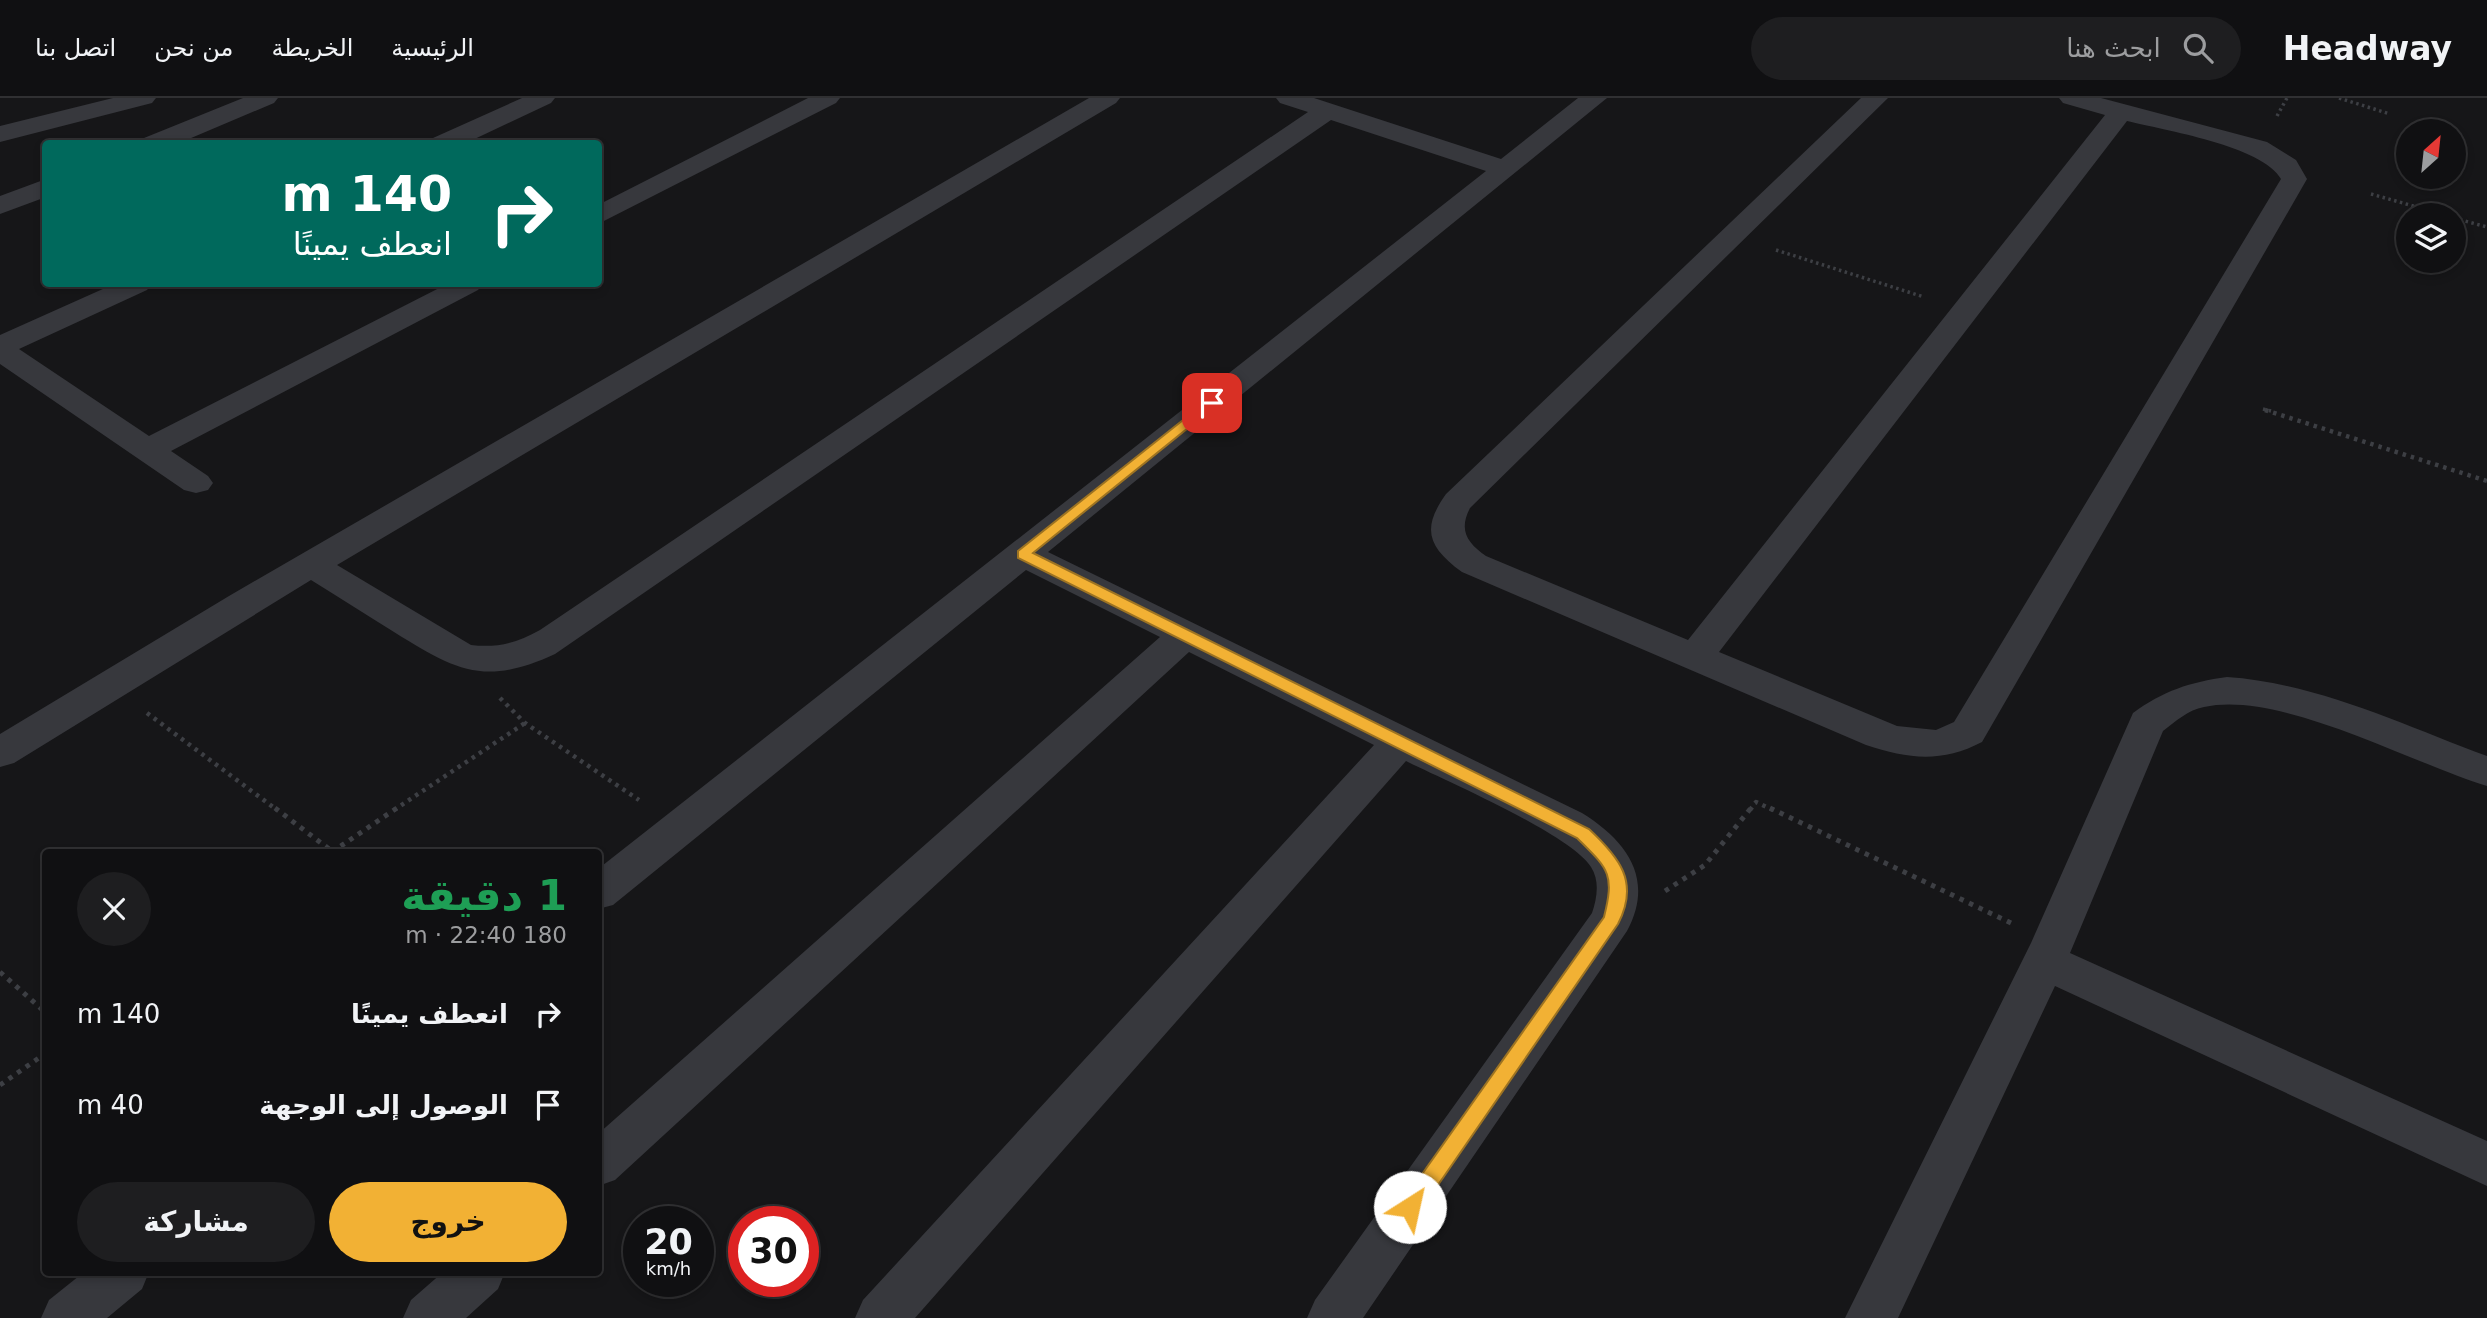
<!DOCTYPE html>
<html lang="ar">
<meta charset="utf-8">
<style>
:root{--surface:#101012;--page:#1e1e20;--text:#f1f3f6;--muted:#9c9d9f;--line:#303032;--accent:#f2b134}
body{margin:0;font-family:"DejaVu Sans","Noto Naskh Arabic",sans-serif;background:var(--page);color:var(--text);direction:rtl;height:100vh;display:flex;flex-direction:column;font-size:26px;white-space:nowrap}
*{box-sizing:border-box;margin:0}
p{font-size:23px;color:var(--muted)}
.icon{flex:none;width:38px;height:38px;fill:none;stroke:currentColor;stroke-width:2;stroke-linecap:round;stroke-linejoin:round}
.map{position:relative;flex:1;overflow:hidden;direction:ltr}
.details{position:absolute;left:42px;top:751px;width:560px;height:427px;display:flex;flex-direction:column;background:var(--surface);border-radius:7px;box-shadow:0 4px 10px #0003,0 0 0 2px var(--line);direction:rtl}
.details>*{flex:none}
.top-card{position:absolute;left:42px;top:42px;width:560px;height:147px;border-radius:7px;box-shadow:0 4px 10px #0003,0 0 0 2px var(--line);direction:rtl;background:#00695c;color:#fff;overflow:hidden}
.needle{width:46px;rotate:27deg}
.buttons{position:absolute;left:2396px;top:21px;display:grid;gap:14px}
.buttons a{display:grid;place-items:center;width:70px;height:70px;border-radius:50%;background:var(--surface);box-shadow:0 4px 10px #0003,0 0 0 2px var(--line);font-size:35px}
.speed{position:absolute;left:623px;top:1108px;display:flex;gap:14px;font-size:35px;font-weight:700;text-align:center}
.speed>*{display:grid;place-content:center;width:91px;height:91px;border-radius:50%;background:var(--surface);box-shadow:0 4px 10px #0003,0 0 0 2px var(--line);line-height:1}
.speed small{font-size:18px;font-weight:400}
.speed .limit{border:10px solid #d22;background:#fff;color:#111}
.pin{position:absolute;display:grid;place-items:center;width:60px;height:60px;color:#fff;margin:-30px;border-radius:14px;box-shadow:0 4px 10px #0006}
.me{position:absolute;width:77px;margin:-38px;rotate:35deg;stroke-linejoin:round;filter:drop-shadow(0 0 5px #0008)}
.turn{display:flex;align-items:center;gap:24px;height:147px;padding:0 35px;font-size:32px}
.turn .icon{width:91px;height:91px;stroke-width:2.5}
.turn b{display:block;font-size:49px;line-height:60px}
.round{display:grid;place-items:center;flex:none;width:74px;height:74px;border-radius:37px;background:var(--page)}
.overview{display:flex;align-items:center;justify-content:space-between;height:119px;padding:0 35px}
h1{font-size:42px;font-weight:700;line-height:52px;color:#1e9e55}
.primary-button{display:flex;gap:14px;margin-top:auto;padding:14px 35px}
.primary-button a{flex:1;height:80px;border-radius:42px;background:var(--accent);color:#111;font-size:28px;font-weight:700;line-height:80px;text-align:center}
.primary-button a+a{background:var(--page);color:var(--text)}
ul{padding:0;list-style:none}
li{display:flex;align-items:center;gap:21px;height:91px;padding:0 35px}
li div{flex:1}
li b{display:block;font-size:26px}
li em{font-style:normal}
header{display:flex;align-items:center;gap:42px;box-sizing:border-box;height:98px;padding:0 35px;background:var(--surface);border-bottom:2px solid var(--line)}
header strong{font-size:33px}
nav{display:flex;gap:38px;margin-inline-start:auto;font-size:24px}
.search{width:490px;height:63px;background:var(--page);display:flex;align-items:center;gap:18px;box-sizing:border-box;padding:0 24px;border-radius:38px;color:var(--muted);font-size:26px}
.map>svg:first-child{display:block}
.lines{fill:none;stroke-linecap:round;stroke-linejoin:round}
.path-far2{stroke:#3d3f44;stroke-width:3.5;stroke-dasharray:2.5 3.5;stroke-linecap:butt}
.path-far1{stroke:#3d3f44;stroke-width:4.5;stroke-dasharray:3.5 5;stroke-linecap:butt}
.path{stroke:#3d3f44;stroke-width:5;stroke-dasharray:4.5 6;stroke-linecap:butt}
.minor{fill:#37383d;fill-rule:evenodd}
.route{fill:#f2b134;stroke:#9d7322;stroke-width:2}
</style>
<header>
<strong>Headway</strong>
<div class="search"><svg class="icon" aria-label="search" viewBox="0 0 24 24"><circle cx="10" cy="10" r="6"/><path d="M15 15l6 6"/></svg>ابحث هنا</div>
<nav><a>الرئيسية</a><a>الخريطة</a><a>من نحن</a><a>اتصل بنا</a></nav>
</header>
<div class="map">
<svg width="2487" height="1220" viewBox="0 0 2487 1220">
<rect width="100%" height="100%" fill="#161618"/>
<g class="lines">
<path class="path-far2" d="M2339,0L2390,16
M2277,18L2287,0
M2371,96L2445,117
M2454,120L2487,129
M1776,152L1924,199
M2263,311L2271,313"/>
<path class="path-far1" d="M2265,312L2487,383
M500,600L525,625L639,702
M147,615L277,712
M394,712L525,625
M1750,712L1756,704L1773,712"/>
<path class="path" d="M275,710L333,754
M1770,710L2011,825
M332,754L397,710
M1665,793L1705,767L1751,710
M0,874L46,915
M0,987L46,955"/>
<path class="minor" d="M113,0H156L152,5L0,44V28Z
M243,0H278L274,5L177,46H140L144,40Z
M522,0H555L551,5L464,46H429L433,40Z
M808,0H840L836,5L598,126V107Z
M1089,0H1120L1116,5L337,467L471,547C497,550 517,545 540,532L1308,14L1280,5L1276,0H1314L1501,61L1578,0H1607L1048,454L1582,715C1627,743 1655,781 1627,833L1363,1220H1307L1315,1202L1592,815C1597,800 1600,783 1591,769C1570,736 1446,683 1406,663L915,1220H855L863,1202L1374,647L1189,554L615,1082L598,1088V1036L1160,539L1026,472L613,807L598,811V771L1486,73L1331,22L555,556C484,589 455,572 394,534C366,517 339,499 311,482L14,665L0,669V636L229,498Z
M1861,0H1888L1470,410C1458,433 1468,445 1486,458L1688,542L2105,17L2063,5L2059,0H2101L2267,44L2296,62L2307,81L1982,644C1942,665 1908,661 1866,647L1462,474C1428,449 1421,431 1446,396ZM2127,23C2163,32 2263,48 2281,81L1954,624L1936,632L1897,628L1719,554Z
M46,81V99L0,116V98Z
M114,186H152L147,192L19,251L149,338L447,186H483L478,192L171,353L208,378L213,385L208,392L196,395L184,392L0,266V237Z
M2227,579C2317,585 2403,627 2487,658V688C2411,665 2280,592 2204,609C2188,612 2176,623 2163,633L2070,855L2487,1043V1088L2055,888L1898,1220H1845L2031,845L2133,615C2163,593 2190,584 2227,579Z
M84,1174H149L142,1191L107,1220H41L49,1202Z
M443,1174H505L498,1191L466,1220H403L411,1202Z"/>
</g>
<path class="route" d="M1207,303L1219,305L1033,455L1589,731C1619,759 1640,784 1618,826L1418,1116L1410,1119L1403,1116L1400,1109L1403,1103L1604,819C1615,775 1608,771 1577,740L1018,460V453Z"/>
</svg>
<div class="buttons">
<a><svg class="needle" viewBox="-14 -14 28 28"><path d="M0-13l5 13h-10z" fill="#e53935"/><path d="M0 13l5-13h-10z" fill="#9c9d9f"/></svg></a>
<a><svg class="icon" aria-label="layers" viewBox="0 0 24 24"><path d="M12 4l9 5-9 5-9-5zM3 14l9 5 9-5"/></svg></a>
</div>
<div class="speed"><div>20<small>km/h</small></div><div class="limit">30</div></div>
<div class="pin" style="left:1212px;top:305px;background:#d93025"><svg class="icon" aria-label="arrive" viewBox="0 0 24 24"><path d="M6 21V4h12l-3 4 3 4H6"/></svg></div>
<svg class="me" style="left:1410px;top:1109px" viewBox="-20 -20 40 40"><circle r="19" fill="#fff"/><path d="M0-13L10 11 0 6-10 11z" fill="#f2b134"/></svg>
<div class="top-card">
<div class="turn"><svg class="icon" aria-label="right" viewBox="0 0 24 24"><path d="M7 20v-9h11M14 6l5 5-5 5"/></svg><div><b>140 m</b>انعطف يمينًا</div></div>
</div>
<section class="details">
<div class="overview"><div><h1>1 دقيقة</h1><p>180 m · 22:40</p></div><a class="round"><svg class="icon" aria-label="close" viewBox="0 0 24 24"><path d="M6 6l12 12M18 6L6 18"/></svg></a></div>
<ul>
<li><svg class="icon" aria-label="right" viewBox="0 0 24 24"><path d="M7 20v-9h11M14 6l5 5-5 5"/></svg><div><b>انعطف يمينًا</b></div><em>140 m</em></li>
<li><svg class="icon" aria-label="arrive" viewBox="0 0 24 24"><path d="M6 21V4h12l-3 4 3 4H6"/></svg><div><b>الوصول إلى الوجهة</b></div><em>40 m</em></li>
</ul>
<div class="primary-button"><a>خروج</a><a>مشاركة</a></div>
</section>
</div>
